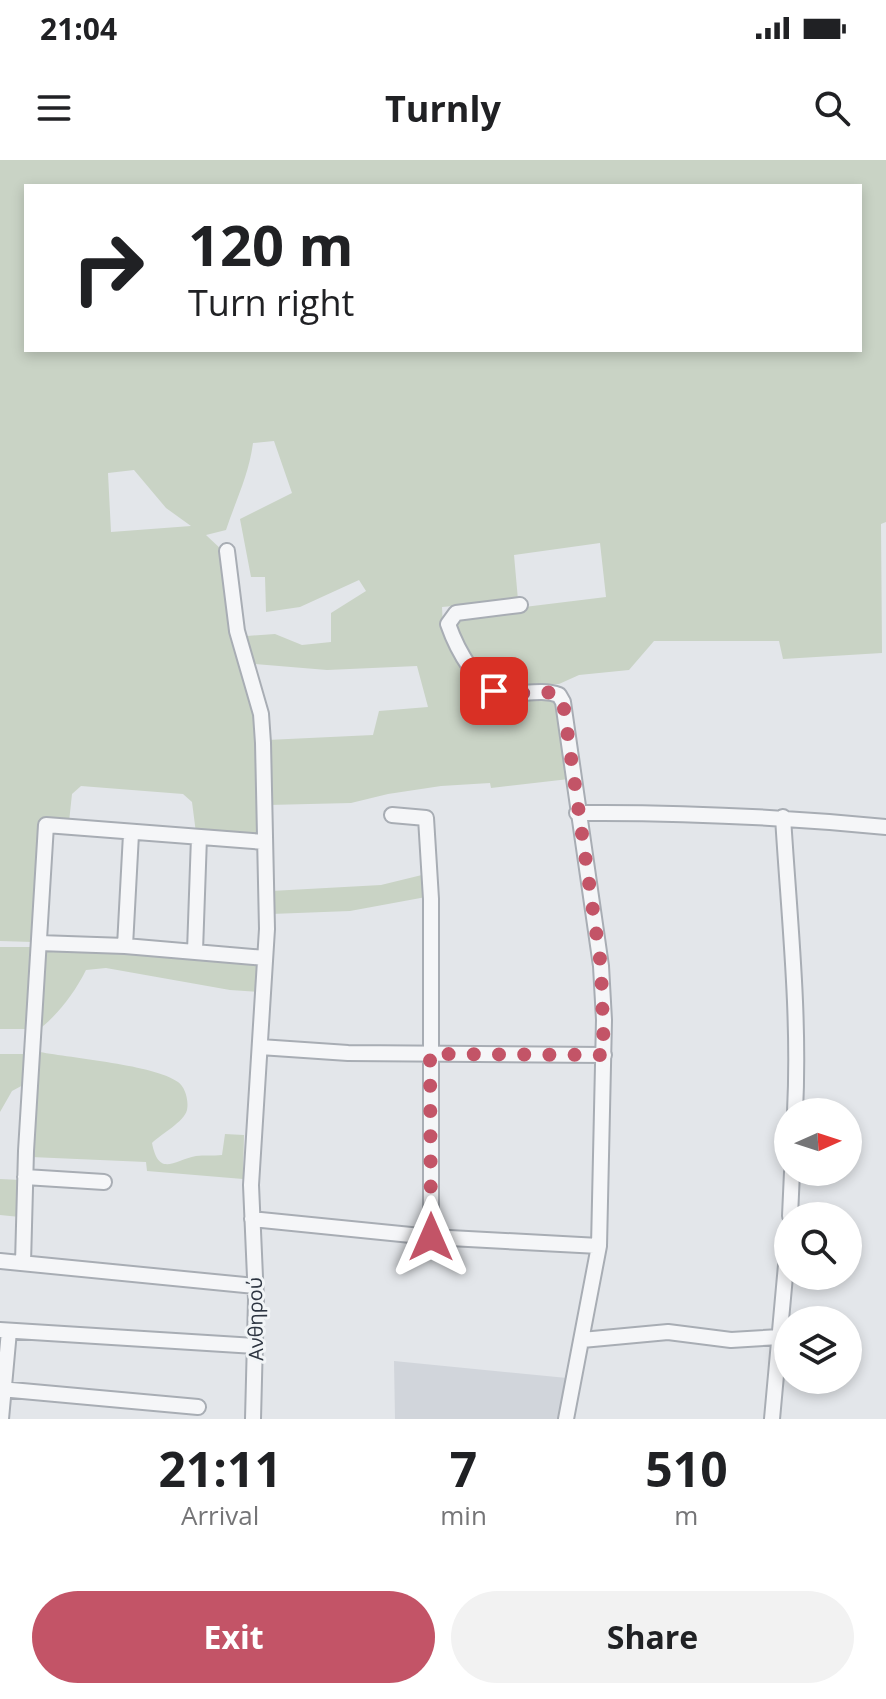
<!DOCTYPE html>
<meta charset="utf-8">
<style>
:root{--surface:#fff;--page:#f2f2f2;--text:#202124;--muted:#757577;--accent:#c35467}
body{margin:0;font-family:"Open Sans",sans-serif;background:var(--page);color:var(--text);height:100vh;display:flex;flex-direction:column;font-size:30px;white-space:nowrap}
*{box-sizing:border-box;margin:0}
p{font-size:26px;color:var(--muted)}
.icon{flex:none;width:44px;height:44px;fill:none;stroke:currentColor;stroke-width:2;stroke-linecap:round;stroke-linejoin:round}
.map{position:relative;height:1259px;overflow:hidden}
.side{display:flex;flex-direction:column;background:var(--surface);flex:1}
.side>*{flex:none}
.banner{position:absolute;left:24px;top:24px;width:838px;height:168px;border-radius:0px;box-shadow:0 4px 12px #0003;background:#fff;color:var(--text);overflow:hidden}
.needle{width:52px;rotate:87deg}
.controls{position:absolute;left:774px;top:938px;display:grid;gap:16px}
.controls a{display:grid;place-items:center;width:88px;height:88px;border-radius:50%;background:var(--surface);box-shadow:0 4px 12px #0003;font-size:40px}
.pin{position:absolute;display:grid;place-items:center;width:68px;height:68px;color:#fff;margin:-34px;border-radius:16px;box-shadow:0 4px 12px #0006}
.me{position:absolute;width:88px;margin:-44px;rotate:0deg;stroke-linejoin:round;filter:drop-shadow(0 0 6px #0008)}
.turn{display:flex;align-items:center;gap:28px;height:168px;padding:0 32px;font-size:36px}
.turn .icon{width:104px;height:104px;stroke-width:2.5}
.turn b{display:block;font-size:56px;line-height:68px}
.eta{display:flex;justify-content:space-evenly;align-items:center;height:136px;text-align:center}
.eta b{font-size:48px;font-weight:700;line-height:56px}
.primary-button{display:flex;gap:16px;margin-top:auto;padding:16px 32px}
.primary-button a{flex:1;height:92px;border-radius:48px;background:var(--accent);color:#fff;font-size:32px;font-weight:700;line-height:92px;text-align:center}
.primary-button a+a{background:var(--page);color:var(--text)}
.status{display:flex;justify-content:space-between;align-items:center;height:56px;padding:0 40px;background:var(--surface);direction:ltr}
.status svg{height:22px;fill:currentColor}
header{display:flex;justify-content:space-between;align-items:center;height:104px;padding:0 32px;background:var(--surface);font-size:36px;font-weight:700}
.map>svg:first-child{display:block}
.built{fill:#d1d5db}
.green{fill:#c9d3c5;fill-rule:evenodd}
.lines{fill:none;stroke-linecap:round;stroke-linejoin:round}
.minor-casing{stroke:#a8adb4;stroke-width:18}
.minor{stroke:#f5f6f8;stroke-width:14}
.route{stroke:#c35467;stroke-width:14;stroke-dasharray:0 25.2}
.labels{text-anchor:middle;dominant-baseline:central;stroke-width:6;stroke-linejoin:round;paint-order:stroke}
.street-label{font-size:20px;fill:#2c3440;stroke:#f2f5f7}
</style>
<div class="status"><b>21:04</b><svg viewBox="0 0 49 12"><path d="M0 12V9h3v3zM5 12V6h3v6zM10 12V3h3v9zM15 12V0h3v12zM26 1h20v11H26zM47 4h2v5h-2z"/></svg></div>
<header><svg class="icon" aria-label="menu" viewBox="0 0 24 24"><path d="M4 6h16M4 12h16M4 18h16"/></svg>Turnly<svg class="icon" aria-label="search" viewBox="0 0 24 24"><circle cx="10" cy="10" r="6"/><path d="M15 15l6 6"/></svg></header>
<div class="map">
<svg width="886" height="1259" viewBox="0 0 886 1259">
<rect width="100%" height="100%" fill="#e3e6ea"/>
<path class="built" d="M394,1201L567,1218L559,1259H395Z"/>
<path class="green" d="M0,0H886V362L881,364L882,493L783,499L779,481H654L629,510L579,515L559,524L503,527L491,523L470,504L454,462L460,455L606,437L600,383L514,395L518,440L442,447L443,467L487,528L558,530L569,619L491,628L490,623L441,626L388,634L351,643L268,645L267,580L373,575L379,551L428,547L417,506L327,510L255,504L247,476L275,474L302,485L331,482V453L366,431L359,420L300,447L266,452L265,417H251L240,359L292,333L274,281L253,283C249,314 236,340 226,370L206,375L223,391L256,557L260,676L196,673L192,642L183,634L81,626L72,634L69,662L41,660L33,782L0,781ZM26,26H860V190H26ZM134,310L166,348L191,366L111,372L108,313Z
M426,714V737L350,751L271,754V731L381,725Z
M91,786L261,803L258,832L230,830L106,808L86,810C75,832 60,852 42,867L44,787Z
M0,787H33L31,869H0Z
M40,892C71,898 155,905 178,922C185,927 189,940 187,950C184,962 161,974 152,983C159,1018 174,1000 196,996C204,995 213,996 222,995L225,974L244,975L243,1019L147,1011L146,1002L31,997Z
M0,894H26L25,924L12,931L0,952Z
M0,1019L21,1020L20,1057L0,1055Z"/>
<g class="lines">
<defs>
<path id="minor" d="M227,391L237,471L261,554L263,583L267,769L251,1025L256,1140L253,1259
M520,445L456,453L448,464C456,487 479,534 508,534C525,534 543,529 559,535L563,542L601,806L604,860L599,1086L566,1259
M577,653C681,652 783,657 886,667
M392,655L426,658L431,739V1077
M783,657C789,756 800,853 795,952
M39,783L125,786L265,798
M125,786L131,674
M195,791L199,677
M260,887L348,893L604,895
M25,1017L104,1022
M790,1056L792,1012
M252,1059L431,1077L599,1086
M0,1101L255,1126
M23,1103L26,991L46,665L265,682
M0,1170L255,1186
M582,1180L668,1172L731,1180L780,1177
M0,1229L198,1247
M1,1259L9,1171
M772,1259L788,1083"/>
</defs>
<use href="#minor" class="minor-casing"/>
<use href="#minor" class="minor"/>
</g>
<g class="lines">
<path class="route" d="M431,1077L430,894L604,895L601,806L563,542C551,521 514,541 494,531"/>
</g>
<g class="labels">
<g class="street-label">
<text transform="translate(255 1159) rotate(-91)">Ανθηρού</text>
</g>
</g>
</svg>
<div class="controls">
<a><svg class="needle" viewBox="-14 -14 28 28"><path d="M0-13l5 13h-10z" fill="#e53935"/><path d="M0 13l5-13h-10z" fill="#757577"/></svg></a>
<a><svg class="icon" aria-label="search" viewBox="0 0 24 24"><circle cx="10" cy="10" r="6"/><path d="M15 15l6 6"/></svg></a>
<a><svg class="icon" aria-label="layers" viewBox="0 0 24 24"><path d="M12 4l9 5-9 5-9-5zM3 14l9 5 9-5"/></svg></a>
</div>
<div class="pin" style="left:494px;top:531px;background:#d93025"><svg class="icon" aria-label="arrive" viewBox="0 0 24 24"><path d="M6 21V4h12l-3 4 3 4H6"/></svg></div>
<svg class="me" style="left:431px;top:1077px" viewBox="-20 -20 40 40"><path d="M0-17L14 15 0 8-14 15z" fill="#c35467" stroke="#fff" stroke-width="4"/></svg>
<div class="banner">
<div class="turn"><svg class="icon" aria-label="right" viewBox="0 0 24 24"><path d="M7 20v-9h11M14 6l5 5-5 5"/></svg><div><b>120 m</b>Turn right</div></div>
</div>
</div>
<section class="side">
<div class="eta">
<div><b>21:11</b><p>Arrival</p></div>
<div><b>7</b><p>min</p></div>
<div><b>510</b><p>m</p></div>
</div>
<div class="primary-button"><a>Exit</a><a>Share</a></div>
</section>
